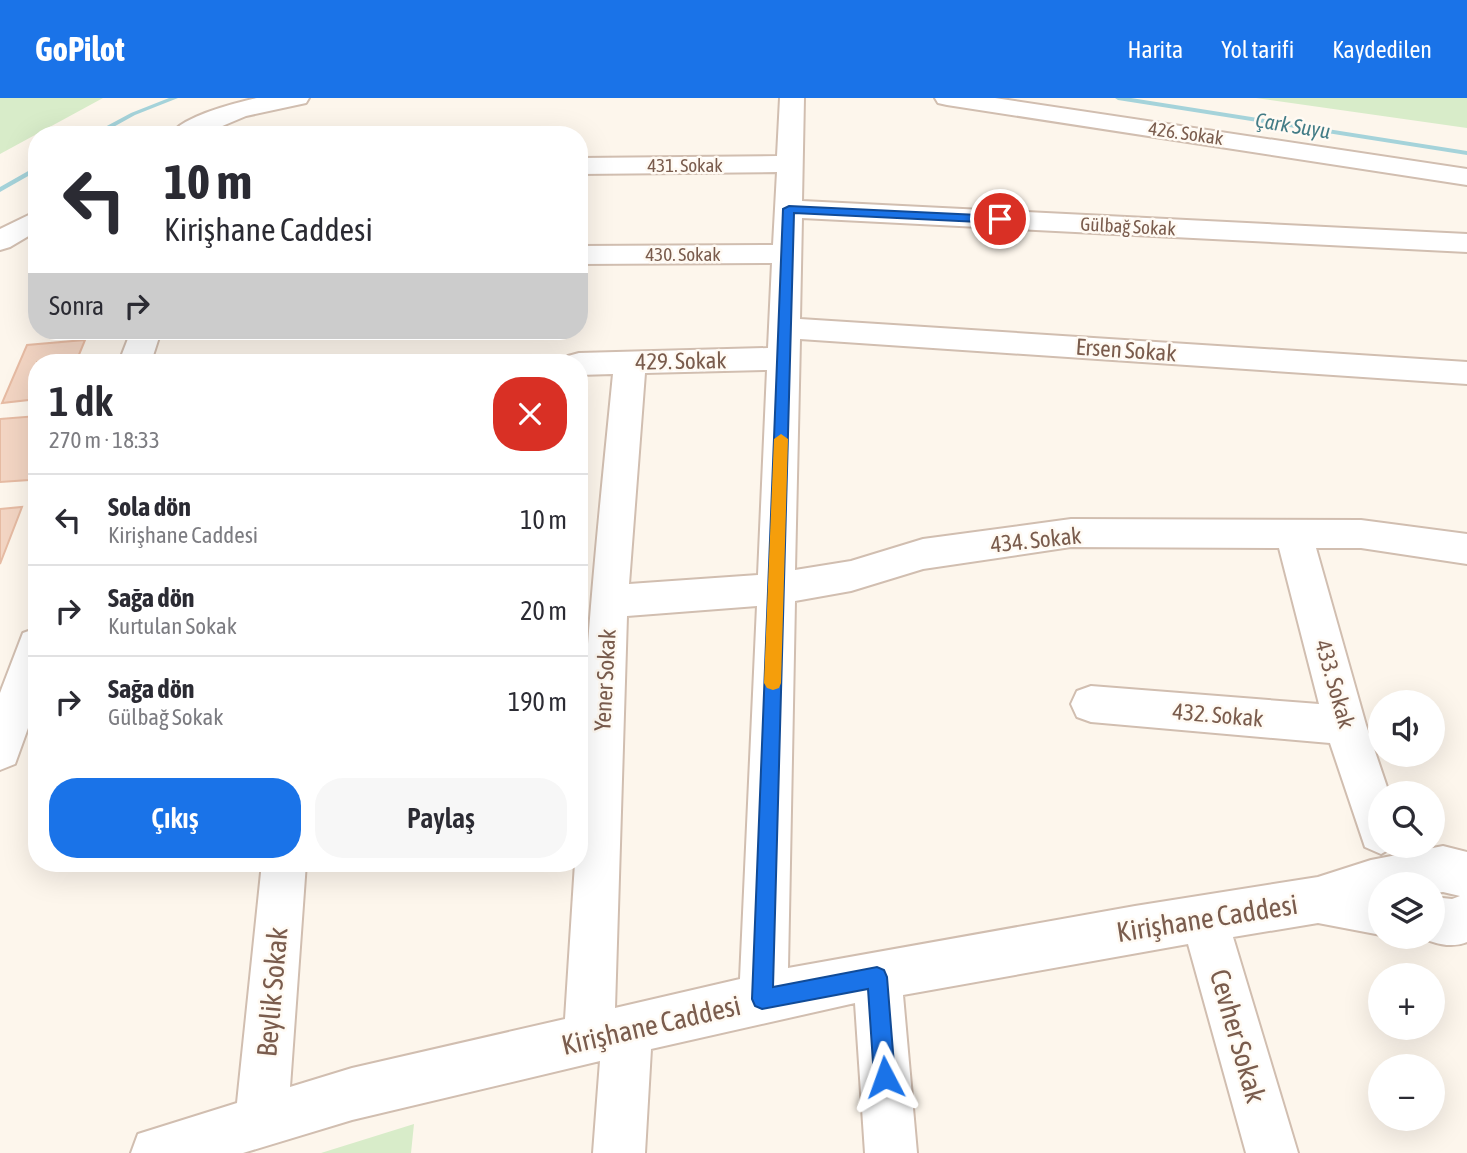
<!DOCTYPE html>
<html lang="tr">
<meta charset="utf-8">
<style>
:root{--surface:#fff;--page:#f7f7f7;--text:#2b2b33;--muted:#7c7c81;--line:#e1e1e2;--accent:#1a73e8}
body{margin:0;font-family:"Asap Condensed",sans-serif;background:var(--page);color:var(--text);height:100vh;display:flex;flex-direction:column;font-size:26px;white-space:nowrap}
*{box-sizing:border-box;margin:0}
p{font-size:23px;color:var(--muted)}
.icon{flex:none;width:38px;height:38px;fill:none;stroke:currentColor;stroke-width:2;stroke-linecap:round;stroke-linejoin:round}
.map{position:relative;flex:1;overflow:hidden}
.panel{position:absolute;left:28px;top:256px;width:560px;height:518px;display:flex;flex-direction:column;background:var(--surface);border-radius:28px;box-shadow:0 7px 28px #0002}
.panel>*{flex:none}
.banner{position:absolute;left:28px;top:28px;width:560px;height:214px;border-radius:28px;box-shadow:0 7px 28px #0002;background:#fff;color:var(--text);overflow:hidden}
.controls{position:absolute;left:1368px;top:592px;display:grid;gap:14px}
.controls a{display:grid;place-items:center;width:77px;height:77px;border-radius:50%;background:var(--surface);box-shadow:0 7px 28px #0002;font-size:35px}
.pin{position:absolute;display:grid;place-items:center;width:60px;height:60px;color:#fff;margin:-30px;border:4px solid #fff;border-radius:50%;box-shadow:0 2px 7px #0007}
.me{position:absolute;width:77px;margin:-38px;rotate:356deg;stroke-linejoin:round;filter:drop-shadow(0 0 5px #0008)}
.turn{display:flex;align-items:center;gap:24px;height:147px;padding:0 21px;font-size:32px}
.turn .icon{width:91px;height:91px;stroke-width:2.5}
.turn b{display:block;font-size:49px;line-height:60px}
.then{display:flex;align-items:center;height:66px;padding:0 21px;background:#0003;gap:14px;font-size:26px}
.round{display:grid;place-items:center;flex:none;width:74px;height:74px;border-radius:28px;background:var(--page)}
.headline{display:flex;align-items:center;justify-content:space-between;height:119px;padding:0 21px}
h1{font-size:42px;font-weight:600;line-height:52px}
.primary-button{display:flex;gap:14px;margin-top:auto;padding:14px 21px}
.primary-button a{flex:1;height:80px;border-radius:28px;background:var(--accent);color:#fff;font-size:28px;font-weight:600;line-height:80px;text-align:center}
.primary-button a+a{background:var(--page);color:var(--text)}
ul{padding:0;list-style:none}
li{display:flex;align-items:center;gap:21px;height:91px;padding:0 21px;border-top:2px solid var(--line)}
li div{flex:1}
li b{display:block;font-size:26px}
li em{font-style:normal}
header{display:flex;align-items:center;gap:42px;box-sizing:border-box;height:98px;padding:0 35px;background:var(--accent);color:#fff}
header strong{font-size:33px}
nav{display:flex;gap:38px;margin-inline-start:auto;font-size:24px}
.map>svg:first-child{display:block}
.green{fill:#d8ecc9}
.lines{fill:none;stroke-linecap:round;stroke-linejoin:round}
.stream{fill:#a5d3da;fill-rule:evenodd}
.building{fill:#f3d5c3;stroke:#e6bba3;stroke-width:2}
.street-casing{stroke:#d1beb0;stroke-width:4}
.street{fill:#fff;fill-rule:evenodd}
.route{fill:#1a73e8;stroke:#114b97;stroke-width:2}
.slow{fill:#f59e0b}
.labels{text-anchor:middle;dominant-baseline:central;stroke-width:5;stroke-linejoin:round;paint-order:stroke}
.far-street-label{font-size:19px;fill:#7a5c4d;stroke:#fffaf3}
.far-water-label{font-size:21px;font-style:italic;fill:#437c86;stroke:#fffaf3}
.street-label{font-size:23px;fill:#7a5c4d;stroke:#fffaf3}
.near-street-label{font-size:28px;fill:#7a5c4d;stroke:#fffaf3}
</style>
<header>
<strong>GoPilot</strong>
<nav><a>Harita</a><a>Yol tarifi</a><a>Kaydedilen</a></nav>
</header>
<div class="map">
<svg width="1467" height="1055" viewBox="0 0 1467 1055">
<rect width="100%" height="100%" fill="#fdf6ec"/>
<path class="green" d="M0,0H103L0,56Z
M1256,0H1467V30Z
M414,1026L411,1055H321Z"/>
<g class="lines">
<path class="stream" d="M169,0H178L135,17L99,37H90L131,15Z
M1115,0H1131L1467,53V57L1118,2Z
M37,68V73L0,94V89Z"/>
</g>
<path class="building" d="M85,242L76,264H37V301L2,305L27,247Z
M37,318V361L29,382L0,384V321Z
M22,409L0,466V411Z"/>
<g class="lines">
<defs>
<path id="street" d="M257,0H309L306,5L246,18L201,37H170C183,18 235,5 257,0Z
M780,0H804L802,103L1467,136V154L802,120L800,221L1467,264V286L800,241L795,472L851,463L923,441L1071,421L1361,422L1467,436V466L1361,450H1316L1366,627L1389,695H1381V747H1397L1381,756L1365,749L1330,645L1091,624L1077,619L1071,606L1077,593L1091,588L1319,606L1279,450L1071,449L923,471L851,493L795,503L788,870L1135,808L1318,779L1371,762L1443,748L1467,754V844C1450,851 1433,845 1417,838H1433V799L1452,801L1460,798L1443,794L1433,795V786H1381V837L1318,825L1233,839L1298,1055H1246L1188,846L903,897L917,1055H865L855,905L651,951L645,1055H593L600,963L352,1022L243,1055H131L138,1036L237,1005L262,765H306L290,989L352,970L565,921L575,765H579C579,601 597,439 613,276L579,277V264H564L568,258L579,255L768,250L772,165L579,166V148L773,147L777,74L579,76V60L777,58ZM767,272L758,477L629,486L645,275ZM757,508L740,881L615,910L627,518Z
M935,0H995L1467,71V87L947,7L938,5Z
M37,113V133L10,149L0,152V131Z
M131,233H161L151,264H119Z
M37,530V605L15,666L0,672V595L23,535Z"/>
</defs>
<use href="#street" class="street-casing"/>
<use href="#street" class="street"/>
</g>
<path class="route" d="M789,108L1000,118L1006,121L1000,125L794,115L773,889L877,869L884,872L887,879L895,979L892,987L885,990L877,987L874,979L868,891L762,911L755,908L752,901L783,111Z"/>
<path class="slow" d="M781,336L788,341L781,585L779,590L773,592L767,590L764,585L774,341Z"/>
<g class="labels">
<g class="far-street-label">
<text transform="translate(1186 35) rotate(8)">426. Sokak</text>
<text x="685" y="67">431. Sokak</text>
<text transform="translate(1128 128) rotate(3)">Gülbağ Sokak</text>
<text x="683" y="156">430. Sokak</text>
</g>
<g class="far-water-label">
<text transform="translate(1293 27) rotate(9)">Çark Suyu</text>
</g>
<g class="street-label">
<text transform="translate(1126 252) rotate(4)">Ersen Sokak</text>
<text transform="translate(681 263) rotate(-1)">429. Sokak</text>
<text transform="translate(1036 442) rotate(-6)">434. Sokak</text>
<text transform="translate(605 582) rotate(-87)">Yener Sokak</text>
<text transform="translate(1335 586) rotate(74)">433. Sokak</text>
<text transform="translate(1218 617) rotate(5)">432. Sokak</text>
</g>
<g class="near-street-label">
<text transform="translate(1207 820) rotate(-9)">Kirişhane Caddesi</text>
<text transform="translate(272 894) rotate(-85)">Beylik Sokak</text>
<text transform="translate(651 927) rotate(-13)">Kirişhane Caddesi</text>
<text transform="translate(1238 938) rotate(74)">Cevher Sokak</text>
</g>
</g>
</svg>
<div class="controls">
<a><svg class="icon" aria-label="sound" viewBox="0 0 24 24"><path d="M4 9h4l5-4v14l-5-4H4zM17 9q2 3 0 6"/></svg></a>
<a><svg class="icon" aria-label="search" viewBox="0 0 24 24"><circle cx="10" cy="10" r="6"/><path d="M15 15l6 6"/></svg></a>
<a><svg class="icon" aria-label="layers" viewBox="0 0 24 24"><path d="M12 4l9 5-9 5-9-5zM3 14l9 5 9-5"/></svg></a>
<a>+</a>
<a>−</a>
</div>
<div class="pin" style="left:1000px;top:121px;background:#d93025"><svg class="icon" aria-label="arrive" viewBox="0 0 24 24"><path d="M6 21V4h12l-3 4 3 4H6"/></svg></div>
<svg class="me" style="left:885px;top:979px" viewBox="-20 -20 40 40"><path d="M0-17L14 15 0 8-14 15z" fill="#1a73e8" stroke="#fff" stroke-width="4"/></svg>
<div class="banner">
<div class="turn"><svg class="icon" aria-label="left" viewBox="0 0 24 24"><path d="M17 20v-9H6M10 6l-5 5 5 5"/></svg><div><b>10 m</b>Kirişhane Caddesi</div></div>
<div class="then">Sonra<svg class="icon" aria-label="right" viewBox="0 0 24 24"><path d="M7 20v-9h11M14 6l5 5-5 5"/></svg></div>
</div>
<section class="panel">
<div class="headline"><div><h1>1 dk</h1><p>270 m · 18:33</p></div><a class="round" style="background:#d93025;color:#fff"><svg class="icon" aria-label="close" viewBox="0 0 24 24"><path d="M6 6l12 12M18 6L6 18"/></svg></a></div>
<ul>
<li><svg class="icon" aria-label="left" viewBox="0 0 24 24"><path d="M17 20v-9H6M10 6l-5 5 5 5"/></svg><div><b>Sola dön</b><p>Kirişhane Caddesi</p></div><em>10 m</em></li>
<li><svg class="icon" aria-label="right" viewBox="0 0 24 24"><path d="M7 20v-9h11M14 6l5 5-5 5"/></svg><div><b>Sağa dön</b><p>Kurtulan Sokak</p></div><em>20 m</em></li>
<li><svg class="icon" aria-label="right" viewBox="0 0 24 24"><path d="M7 20v-9h11M14 6l5 5-5 5"/></svg><div><b>Sağa dön</b><p>Gülbağ Sokak</p></div><em>190 m</em></li>
</ul>
<div class="primary-button"><a>Çıkış</a><a>Paylaş</a></div>
</section>
</div>
